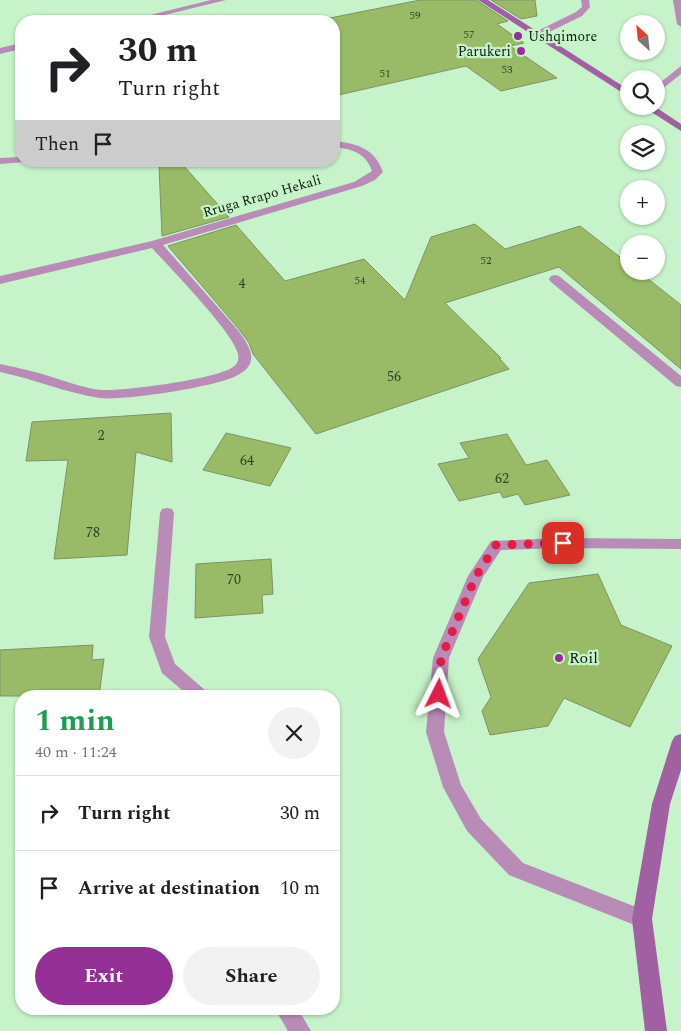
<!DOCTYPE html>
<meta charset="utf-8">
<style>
:root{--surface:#fff;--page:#f2f2f2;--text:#202124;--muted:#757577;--line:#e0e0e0;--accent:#932f95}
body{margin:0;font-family:Spectral,serif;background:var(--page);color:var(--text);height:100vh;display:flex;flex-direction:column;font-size:19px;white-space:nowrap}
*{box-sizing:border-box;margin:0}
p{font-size:16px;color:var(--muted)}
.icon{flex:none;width:28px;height:28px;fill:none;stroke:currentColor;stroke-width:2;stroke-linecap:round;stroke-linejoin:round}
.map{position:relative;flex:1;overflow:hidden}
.panel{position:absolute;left:15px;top:690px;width:325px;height:325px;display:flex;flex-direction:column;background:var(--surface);border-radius:20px;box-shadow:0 1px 4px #0004}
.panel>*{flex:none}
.hud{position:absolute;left:15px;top:15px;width:325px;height:152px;border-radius:20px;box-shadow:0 1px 4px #0004;background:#fff;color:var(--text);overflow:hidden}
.needle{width:32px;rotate:333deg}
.buttons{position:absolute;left:620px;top:15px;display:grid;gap:10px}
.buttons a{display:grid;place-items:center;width:45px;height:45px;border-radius:50%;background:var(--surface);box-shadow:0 1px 4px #0004;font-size:25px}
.pin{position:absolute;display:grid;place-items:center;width:42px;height:42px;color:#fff;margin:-21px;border-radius:10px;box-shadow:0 2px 8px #0006}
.me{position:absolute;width:55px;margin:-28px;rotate:3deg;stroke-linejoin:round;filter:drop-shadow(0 0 4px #0008)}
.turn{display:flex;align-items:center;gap:18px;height:105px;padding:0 20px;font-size:22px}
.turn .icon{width:65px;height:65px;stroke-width:2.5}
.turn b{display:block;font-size:35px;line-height:42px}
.then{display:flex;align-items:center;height:48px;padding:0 20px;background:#0003;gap:10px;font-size:19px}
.round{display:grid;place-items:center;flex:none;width:52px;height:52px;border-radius:26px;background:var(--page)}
.summary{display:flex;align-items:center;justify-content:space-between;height:85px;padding:0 20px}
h1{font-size:30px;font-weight:700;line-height:38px;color:#1e9e55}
.action{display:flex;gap:10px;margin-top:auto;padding:10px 20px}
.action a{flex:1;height:58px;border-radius:30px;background:var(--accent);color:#fff;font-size:20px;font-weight:700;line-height:58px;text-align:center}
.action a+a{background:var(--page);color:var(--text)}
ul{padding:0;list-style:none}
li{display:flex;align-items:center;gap:15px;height:75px;padding:0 20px;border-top:1px solid var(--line)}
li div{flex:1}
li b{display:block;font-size:19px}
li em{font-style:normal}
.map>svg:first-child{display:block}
.building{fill:#99bb67;stroke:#7e9264}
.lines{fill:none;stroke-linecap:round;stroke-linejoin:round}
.street{fill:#b98cb8;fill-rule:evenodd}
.secondary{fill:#a160a1;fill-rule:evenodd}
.route{stroke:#e11d48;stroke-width:9;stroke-dasharray:0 16.2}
.poi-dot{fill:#932f95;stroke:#c7f3ca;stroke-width:2}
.labels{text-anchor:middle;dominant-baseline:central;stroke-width:4.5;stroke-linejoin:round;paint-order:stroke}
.far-number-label{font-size:11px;fill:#304425}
.far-poi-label{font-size:14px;fill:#0d1d0f;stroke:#c7f3ca;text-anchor:start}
.far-street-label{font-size:14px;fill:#0d1d0f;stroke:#c7f3ca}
.number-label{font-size:14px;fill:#304425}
.poi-label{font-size:16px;fill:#0d1d0f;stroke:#c7f3ca;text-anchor:start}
</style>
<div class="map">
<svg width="681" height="1031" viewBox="0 0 681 1031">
<rect width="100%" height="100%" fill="#c7f3ca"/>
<path class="building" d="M420,0H476L508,21L497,24L524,43L510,46L557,78L501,91L466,66L334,96V21H315Z
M491,0H535L537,16L521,19Z
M183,165L229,217L162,236L159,166Z
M475,224L505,249L580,226L629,264V271H638L681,305V369L559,267L445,303L501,358H499L509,369L316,434L253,354L249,343L238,328L168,246L236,225L285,281L364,259L405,300L431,237Z
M171,413L172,462L136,452L127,555L54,559L68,460L26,461L32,422Z
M226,433L291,448L270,486L203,470Z
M507,434L526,465L547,460L570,495L525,505L518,494L503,498L500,492L459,501L438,464L469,458L460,443Z
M271,559L273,594L262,595L263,613L195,618L196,564Z
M598,574L621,625L672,646L630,727L564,698L548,726L490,735L482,711L491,697L478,659L529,583Z
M93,645L92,660L104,659L99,696H0V650Z"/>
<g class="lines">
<path class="street" d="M211,0H226L140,21H126Z
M581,0H589L590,7L582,16L539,37H533V33L576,12L582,7Z
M673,0H681V27L677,24Z
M21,43V49L0,54V48Z
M681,66V74L656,94V86Z
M334,141C357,143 375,149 383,172L375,180L362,186L163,245L237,329C243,337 253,350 251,360C250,368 242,373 236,376C215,387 123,401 100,398C66,393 34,379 0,372V364C19,368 37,372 55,378C71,383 87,389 103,390C125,391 217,379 233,367C238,364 239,359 238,354C234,333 170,268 152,248L0,284V276L152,241L354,182L372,171C366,153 352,149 334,147Z
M21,157V161L25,162L0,164V158Z
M555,275L559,276L681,376V387L676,386L551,282L549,279L551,276Z
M167,508L172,509L174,513L165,637L175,664L206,691L209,696H189L162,673L149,637L160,513L162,509Z
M563,538L681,539V549L563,548L501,550L483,577L449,658L444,732L461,785L481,819L523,863L649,912L652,919L649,926L642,928L509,875L467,831L443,787L426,732L433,658L468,576L491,541Z
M275,1009H298L311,1031H288Z"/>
<path class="secondary" d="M478,0H488L629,90V97Z
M642,106H654L681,124V131Z
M681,734V770L670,804L652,919L667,1031H645L632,919L652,804L672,741L675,736Z"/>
</g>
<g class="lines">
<path class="route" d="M439,694L441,658L476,576L496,545L563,543"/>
</g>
<g class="poi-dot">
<circle cx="518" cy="36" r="5"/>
<circle cx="521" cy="51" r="5"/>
<circle cx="559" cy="658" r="5"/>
</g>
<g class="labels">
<g class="far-number-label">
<text x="415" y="15">59</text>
<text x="469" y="34">57</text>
<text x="507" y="69">53</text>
<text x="385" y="73">51</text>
<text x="486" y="260">52</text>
<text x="360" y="280">54</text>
</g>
<g class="far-poi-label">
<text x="528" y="36">Ushqimore</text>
<text x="511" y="51" text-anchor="end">Parukeri</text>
</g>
<g class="far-street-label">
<text transform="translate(262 196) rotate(-16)">Rruga Rrapo Hekali</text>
</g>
<g class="number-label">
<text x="242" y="283">4</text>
<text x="394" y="376">56</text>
<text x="101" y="435">2</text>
<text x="247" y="460">64</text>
<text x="502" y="478">62</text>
<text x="93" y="532">78</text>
<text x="234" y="579">70</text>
</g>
<g class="poi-label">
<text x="569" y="658">Roil</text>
</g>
</g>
</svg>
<div class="buttons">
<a><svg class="needle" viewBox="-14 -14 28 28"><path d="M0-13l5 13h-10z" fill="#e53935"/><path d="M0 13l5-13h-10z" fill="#757577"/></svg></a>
<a><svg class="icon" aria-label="search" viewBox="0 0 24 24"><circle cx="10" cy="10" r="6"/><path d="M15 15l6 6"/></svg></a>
<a><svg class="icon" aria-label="layers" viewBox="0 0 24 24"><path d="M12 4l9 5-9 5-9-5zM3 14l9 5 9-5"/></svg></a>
<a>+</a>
<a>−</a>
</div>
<div class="pin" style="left:563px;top:543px;background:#d93025"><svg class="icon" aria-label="arrive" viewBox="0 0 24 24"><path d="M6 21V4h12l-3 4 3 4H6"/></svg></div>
<svg class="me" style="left:439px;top:694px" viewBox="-20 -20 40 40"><path d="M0-17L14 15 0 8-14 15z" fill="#e11d48" stroke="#fff" stroke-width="4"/></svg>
<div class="hud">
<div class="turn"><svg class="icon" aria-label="right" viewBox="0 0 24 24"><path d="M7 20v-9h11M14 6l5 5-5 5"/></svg><div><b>30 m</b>Turn right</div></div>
<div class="then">Then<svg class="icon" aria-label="arrive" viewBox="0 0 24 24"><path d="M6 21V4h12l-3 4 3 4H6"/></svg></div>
</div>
<section class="panel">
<div class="summary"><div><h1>1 min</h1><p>40 m · 11:24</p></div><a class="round"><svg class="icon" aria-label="close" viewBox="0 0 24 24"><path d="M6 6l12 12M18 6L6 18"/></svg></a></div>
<ul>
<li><svg class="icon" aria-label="right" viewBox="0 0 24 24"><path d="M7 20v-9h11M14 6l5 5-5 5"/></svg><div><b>Turn right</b></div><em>30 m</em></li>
<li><svg class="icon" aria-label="arrive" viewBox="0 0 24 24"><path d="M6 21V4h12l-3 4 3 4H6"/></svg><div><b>Arrive at destination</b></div><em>10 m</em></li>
</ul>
<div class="action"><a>Exit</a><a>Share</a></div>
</section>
</div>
